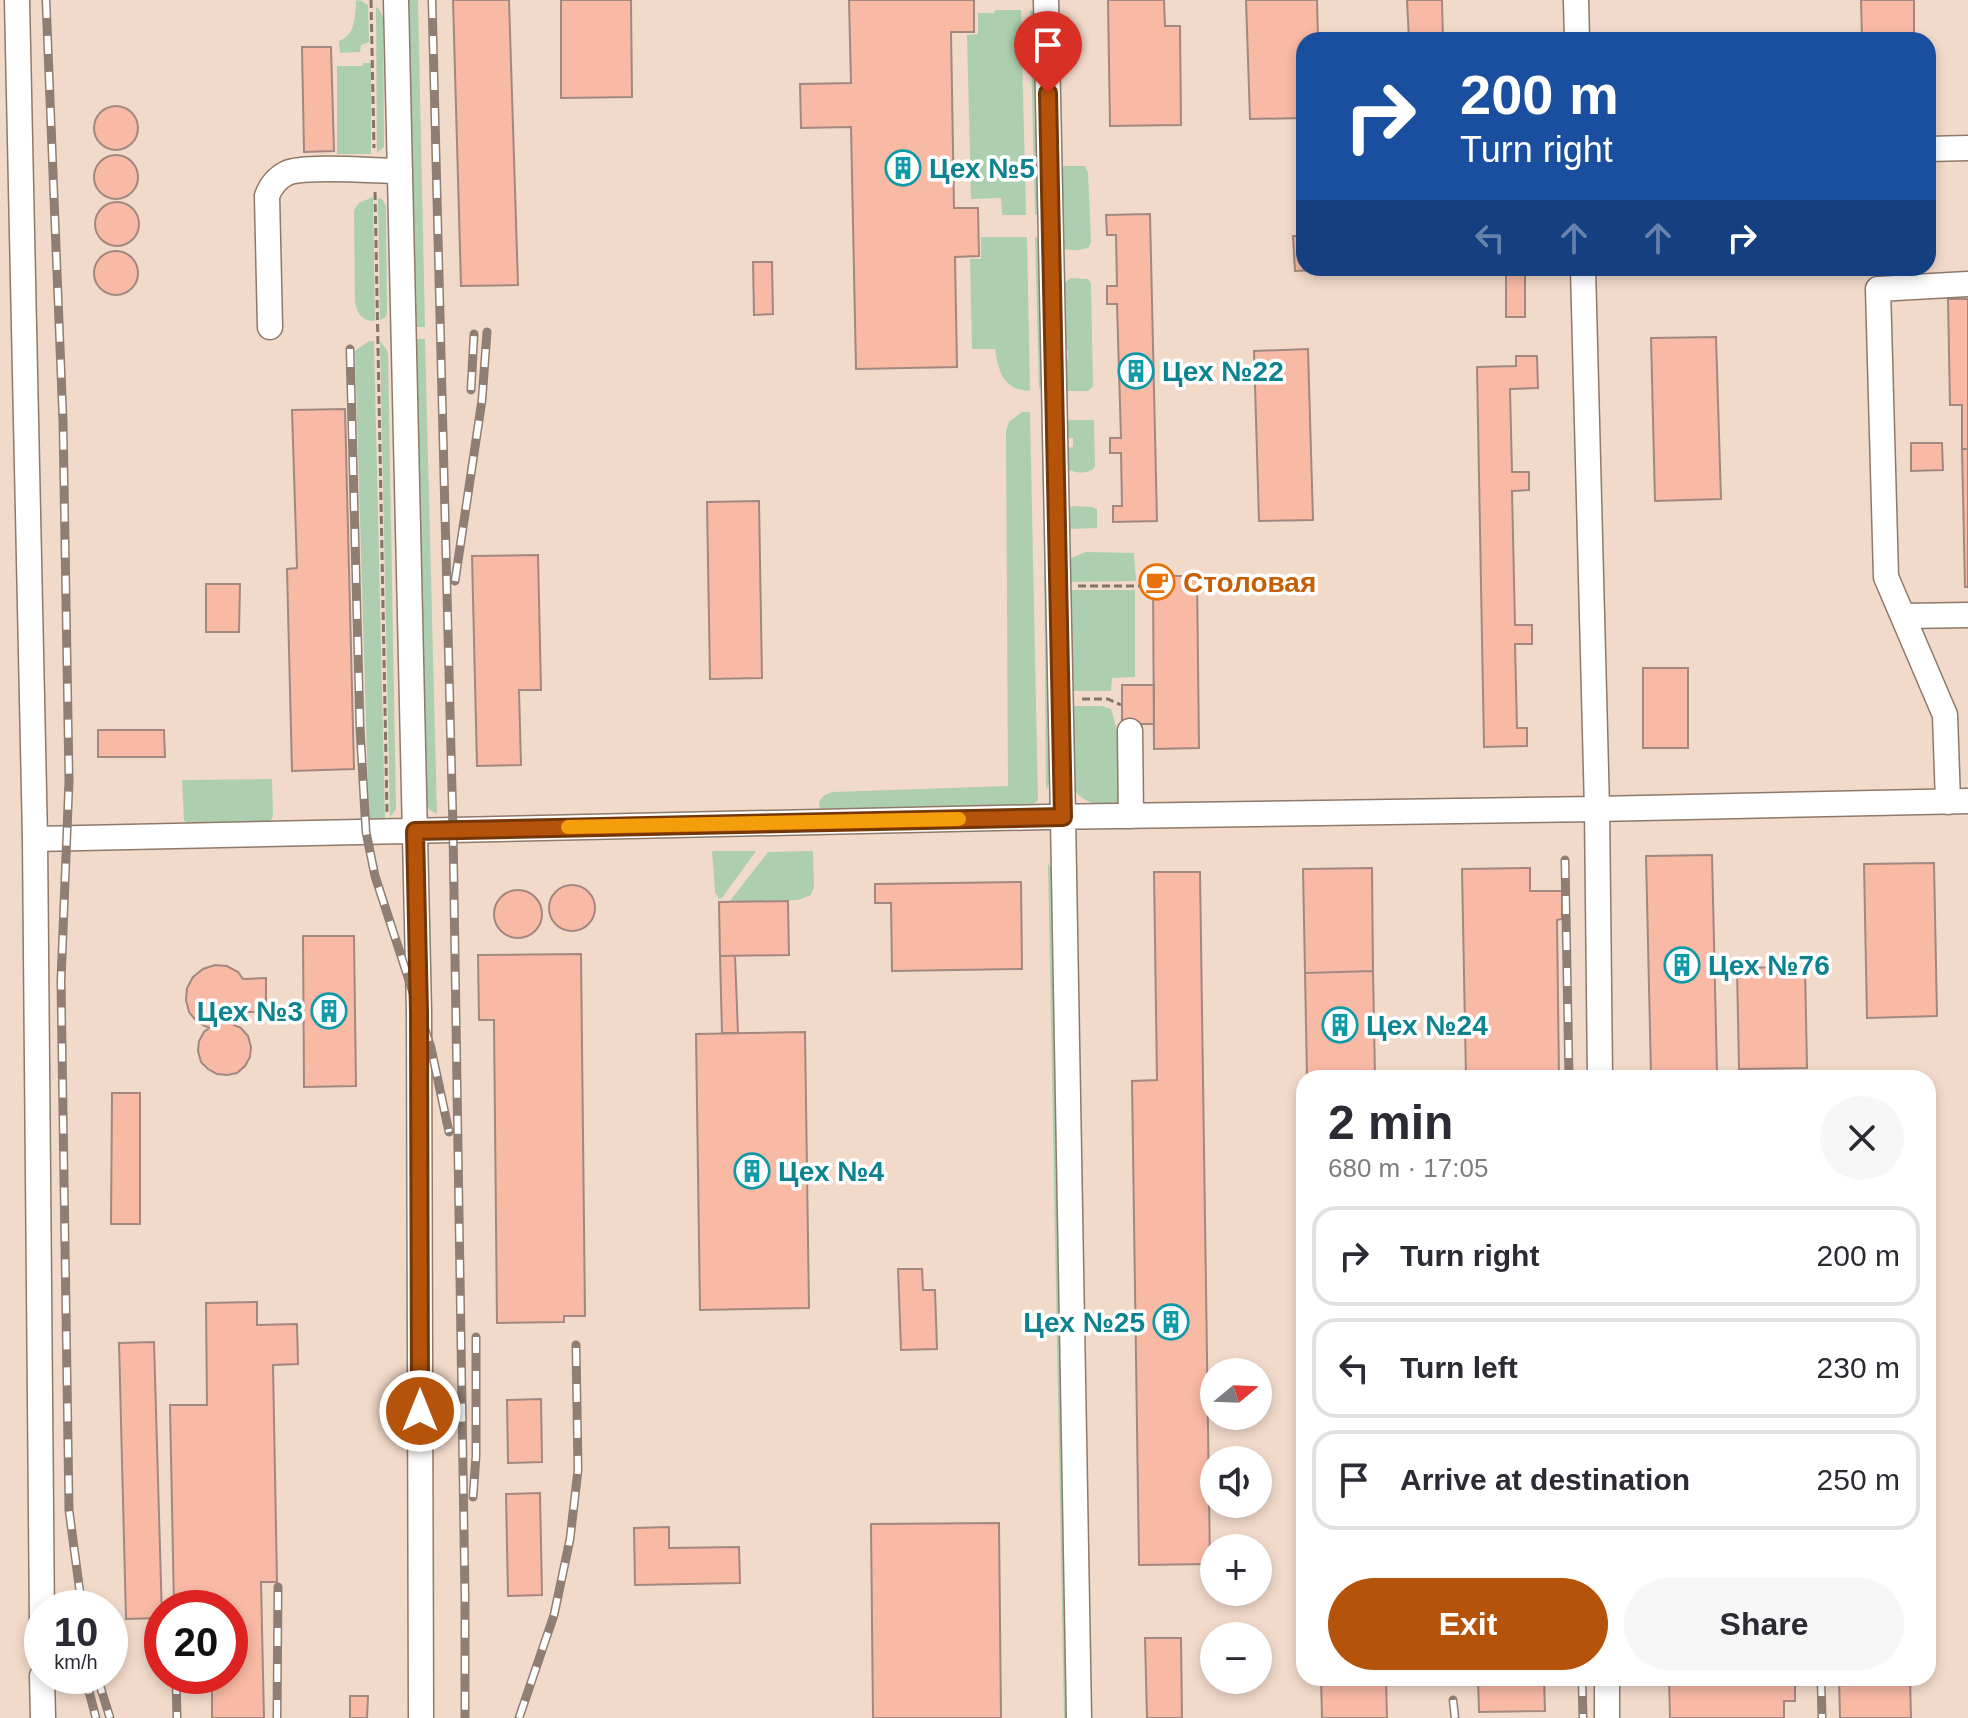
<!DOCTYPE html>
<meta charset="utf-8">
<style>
:root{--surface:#fff;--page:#f7f7f7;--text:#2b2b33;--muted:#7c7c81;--line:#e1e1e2;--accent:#b45309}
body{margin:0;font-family:Arial,sans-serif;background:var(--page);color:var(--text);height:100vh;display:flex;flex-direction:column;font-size:30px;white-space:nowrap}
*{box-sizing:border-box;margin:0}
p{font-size:26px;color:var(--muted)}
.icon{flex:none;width:44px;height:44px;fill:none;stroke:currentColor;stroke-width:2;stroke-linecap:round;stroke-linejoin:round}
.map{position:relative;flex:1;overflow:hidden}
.panel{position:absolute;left:1296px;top:1070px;width:640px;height:616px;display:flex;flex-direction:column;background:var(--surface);border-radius:24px;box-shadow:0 4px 12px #0003}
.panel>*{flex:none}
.banner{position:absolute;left:1296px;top:32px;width:640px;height:244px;border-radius:24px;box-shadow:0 4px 12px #0003;background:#1a4fa0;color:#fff;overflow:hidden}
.needle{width:52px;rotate:71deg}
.buttons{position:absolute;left:1200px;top:1358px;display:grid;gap:16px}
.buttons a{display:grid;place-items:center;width:72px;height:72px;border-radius:50%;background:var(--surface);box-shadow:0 4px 12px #0003;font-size:40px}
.speed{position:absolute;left:24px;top:1590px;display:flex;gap:16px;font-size:40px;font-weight:700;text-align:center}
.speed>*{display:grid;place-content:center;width:104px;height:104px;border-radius:50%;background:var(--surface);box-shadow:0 4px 12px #0003;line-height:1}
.speed small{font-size:20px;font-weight:400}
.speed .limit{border:12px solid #d22;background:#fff;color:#111}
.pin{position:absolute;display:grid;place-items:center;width:68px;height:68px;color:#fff;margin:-82px -34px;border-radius:50% 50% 50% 0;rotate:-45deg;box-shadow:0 0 8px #0007}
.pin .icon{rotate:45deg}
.me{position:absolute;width:88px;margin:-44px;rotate:0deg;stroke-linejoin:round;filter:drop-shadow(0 0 6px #0008)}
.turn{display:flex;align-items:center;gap:28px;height:168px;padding:0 32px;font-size:36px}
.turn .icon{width:104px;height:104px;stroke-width:2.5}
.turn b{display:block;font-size:56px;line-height:68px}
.lanes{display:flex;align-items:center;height:76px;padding:0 32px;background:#0003;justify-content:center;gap:40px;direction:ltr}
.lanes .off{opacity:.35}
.round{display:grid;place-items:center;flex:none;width:84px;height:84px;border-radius:42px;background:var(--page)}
.headline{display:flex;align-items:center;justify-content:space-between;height:136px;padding:0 32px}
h1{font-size:48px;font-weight:700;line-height:60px}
.primary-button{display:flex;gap:16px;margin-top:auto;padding:16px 32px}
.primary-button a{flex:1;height:92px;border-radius:48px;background:var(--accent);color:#fff;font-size:32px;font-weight:700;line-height:92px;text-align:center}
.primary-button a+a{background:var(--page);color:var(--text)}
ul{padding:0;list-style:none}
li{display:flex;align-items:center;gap:24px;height:100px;margin:0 16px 12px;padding:0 16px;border:4px solid var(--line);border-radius:24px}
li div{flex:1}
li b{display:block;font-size:30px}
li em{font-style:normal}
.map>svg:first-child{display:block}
.green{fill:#adcfaf}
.building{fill:#f8b9a5;stroke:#a28880;stroke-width:2}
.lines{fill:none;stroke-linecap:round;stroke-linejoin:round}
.minor-casing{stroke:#8e796a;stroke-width:27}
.path{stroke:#847469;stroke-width:3;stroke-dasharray:8 4;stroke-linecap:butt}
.minor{stroke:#fff;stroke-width:24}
.rail-casing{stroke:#8f7e73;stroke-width:9}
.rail{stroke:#fff;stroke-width:6;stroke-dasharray:18;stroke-linecap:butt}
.route-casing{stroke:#753606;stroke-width:20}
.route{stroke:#b45309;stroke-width:14}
.slow{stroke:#f59e0b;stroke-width:14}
.labels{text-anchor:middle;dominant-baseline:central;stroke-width:7;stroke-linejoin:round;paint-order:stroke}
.culture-label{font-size:28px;font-weight:bold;fill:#0d838f;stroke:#fff;text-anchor:start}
.food-label{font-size:28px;font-weight:bold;fill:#c56008;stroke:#fff;text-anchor:start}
</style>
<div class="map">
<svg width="1968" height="1718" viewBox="0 0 1968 1718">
<rect width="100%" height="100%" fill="#f2daca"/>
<path class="green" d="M356,0L362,1L368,5L369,42L361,45L360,52L340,53L339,41C356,35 355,16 356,0Z
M402,0H418L425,327H409Z
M376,7L379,9L383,17L384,147L377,153Z
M995,10H1021L1026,215H1002L1001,198L971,199L967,35L978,34V13H994Z
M1030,10L1034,12L1039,212L1035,215Z
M363,63H371V154H337V66H363Z
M1064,166H1085L1088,173L1091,241L1089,247C1082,251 1069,251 1062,248L1059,170Z
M373,197L375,321C362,321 358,315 355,303L354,210L359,203Z
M378,198L382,199L386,206L387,313L386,317L380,320Z
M1035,236L1040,242L1043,385L1039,389Z
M981,237H1027L1030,391C1003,390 999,372 995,349H972L970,259H981Z
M1071,278L1088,279L1091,283L1093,386L1088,391H1066L1063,360L1068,359V350H1062L1060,286Z
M409,339H425L437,814L430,810L424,802Z
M369,341H374L385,822L369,823L355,351Z
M380,341L387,350L388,355L396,809L390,817Z
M1022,412H1030L1038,800L1032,806L823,815C816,803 819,796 832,792L1008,786L1006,431L1009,422Z
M1069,420H1094L1095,467C1089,474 1075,474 1068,469L1067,448L1073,447V438H1067L1066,423Z
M1072,506L1092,507L1097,509V528L1071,529L1066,523L1067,510Z
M1044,542L1047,544L1052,778L1046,790Z
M1086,552L1134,553L1136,581L1068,582L1069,559Z
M1068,590H1135V677L1112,678L1111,691H1072Z
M1075,706H1102L1111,709L1118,733L1119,802L1116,806C1099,805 1085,804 1074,790L1071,708Z
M272,779L273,816L270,822L189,825L184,820L182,780Z
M712,851H756L722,898L719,899L715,892Z
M813,851L814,887L811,895L798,900L729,902L768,852Z
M1048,863L1053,870L1070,1718H1064Z"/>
<path class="building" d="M453,0H509L518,285L461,286Z
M561,0H631L632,97L561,98Z
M849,0H974V32H951L954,208H978L979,256L955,257L957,367L856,369L851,127L801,128L800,84L851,83Z
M1108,0H1164L1165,26H1180L1181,125L1110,126Z
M1246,0H1317L1318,40H1304V118L1250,119Z
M1407,0H1442L1443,40H1409Z
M1861,0H1914V40H1862Z
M302,47H331L334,151L304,152Z
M94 128a22 22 0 1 1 44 0a22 22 0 1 1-44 0Z
M94 177a22 22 0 1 1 44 0a22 22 0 1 1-44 0Z
M95 224a22 22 0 1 1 44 0a22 22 0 1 1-44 0Z
M1150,214L1157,521L1113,522V506H1122L1121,453H1110V438H1121L1117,304H1107V286H1117L1116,235H1107L1106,215Z
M1293,236H1304V268L1340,269L1295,271Z
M94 273a22 22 0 1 1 44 0a22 22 0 1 1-44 0Z
M753,262H772L773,314L754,315Z
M1506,268H1525V317H1506Z
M1948,299H1968V449H1962V405H1950Z
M1716,337L1721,499L1655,501L1651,338Z
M1308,349L1313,520L1259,521L1254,351Z
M1516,356H1537L1538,388L1510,389L1512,472H1529V490L1512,491L1515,625H1532V644H1515L1517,728H1527V746L1484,747L1477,367L1516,366Z
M345,409L354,769L292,771L287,569L297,568L292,410Z
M1911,443H1942L1943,470L1911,471Z
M1962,449H1968V587H1965Z
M759,501L762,678L710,679L707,502Z
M538,555L541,690H519L521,765L477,766L472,556Z
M1153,576H1197L1199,748L1154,749Z
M206,584H240L239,632H206Z
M1643,668H1688V748H1643Z
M1122,685H1154V724H1122Z
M98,730H164L165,757H98Z
M1712,855L1717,1073L1651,1074L1646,856Z
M1934,863L1937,1016L1867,1018L1864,864Z
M1372,868L1373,971L1305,973L1303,869Z
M1530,868V891H1562V919L1557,920L1559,1078H1466L1462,869Z
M1154,872H1200L1210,1564L1139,1565L1132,1081L1157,1080Z
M1021,882L1022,969L892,971L891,903H875V884Z
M549 908a23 23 0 1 1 46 0a23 23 0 1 1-46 0Z
M494 914a24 24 0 1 1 48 0a24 24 0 1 1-48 0Z
M788,901L789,955L720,956L719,902Z
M303,936H354L356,1086L304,1087Z
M581,954L585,1316H564V1322L497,1323L494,1020H479L478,955Z
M720,956H735L738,1033H722Z
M215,965L227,966L238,972L243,979L266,978V1012H246L243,1018L234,1025L241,1028L248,1036L251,1047L250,1057L245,1066L237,1073L227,1075L217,1074L208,1069L201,1062L198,1051L199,1041L204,1032L209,1028L197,1022L189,1012L186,1000L187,988L193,977L203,969Z
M1805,967L1807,1068L1739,1069L1737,968Z
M1373,971L1375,1078H1307L1305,973Z
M805,1032L809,1308L700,1310L696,1034Z
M1651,1074H1697V1078H1651Z
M112,1093H140V1224H111Z
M898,1269H922L923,1290H935L937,1349L901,1350Z
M257,1302V1325L297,1324L298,1364L273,1365L277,1582H261L264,1718H212V1676H230V1608H174L170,1405H207L206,1303Z
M154,1342L162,1618L126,1619L119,1343Z
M541,1399L542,1462L508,1463L507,1400Z
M540,1493L542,1595L508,1596L506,1494Z
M999,1523L1001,1718H873L871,1524Z
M669,1527V1548L739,1547L740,1583L635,1585L634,1528Z
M1145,1638H1181L1182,1718H1147Z
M1321,1678H1386L1387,1718H1322Z
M1478,1678H1544L1545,1711L1479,1712Z
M1669,1678H1795V1701H1784V1718H1670Z
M1839,1678H1910L1911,1718H1840Z
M350,1696H368L367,1718H350Z"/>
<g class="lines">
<defs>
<path id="minor" d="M17,0L35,839L42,1624
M396,0L419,1012L421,1718
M1046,0L1063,817L1079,1718
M1576,0L1577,40
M1928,149L1968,148
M1583,268L1597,809L1600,1078
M270,327L267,196C271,185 277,178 287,173C306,165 376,171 400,171
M1904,616L1968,615
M1130,731L1131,816
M1948,802L1945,715L1886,577L1878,289L1968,284
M35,839L1045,817L1597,809L1968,801
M42,1676L43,1718
M1607,1678V1718"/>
</defs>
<use href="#minor" class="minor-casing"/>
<path class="path" d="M371,0L374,148
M375,192L387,812
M1078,586H1153
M1082,699H1108L1121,705"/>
<use href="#minor" class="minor"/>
<defs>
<path id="rail" d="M46,0L63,421L69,781L61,981L69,1510L82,1608
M432,0L453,830L465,1597V1718
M350,349L360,728L366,832L375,876L431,1048L449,1132
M471,390L474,334
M455,581L482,400L487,332
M1565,860L1569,1078
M473,1497L476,1456V1337
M85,1676L96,1718
M97,1676L110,1718
M176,1676L177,1718
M1582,1678L1583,1718
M1821,1678L1822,1718
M1453,1700L1455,1718
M277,1718L278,1587
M519,1718L554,1615L570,1539L578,1470L576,1345"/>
</defs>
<use href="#rail" class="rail-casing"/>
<use href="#rail" class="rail"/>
</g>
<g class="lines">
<defs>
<path id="route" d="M420,1411L419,1012L415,831L1063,817L1048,93"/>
</defs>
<use href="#route" class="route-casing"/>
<use href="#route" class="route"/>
<path class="slow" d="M568,827L959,819"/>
</g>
<defs>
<symbol id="building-ring" viewBox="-11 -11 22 22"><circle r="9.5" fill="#fff" stroke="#0f9aa8" stroke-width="1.5"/><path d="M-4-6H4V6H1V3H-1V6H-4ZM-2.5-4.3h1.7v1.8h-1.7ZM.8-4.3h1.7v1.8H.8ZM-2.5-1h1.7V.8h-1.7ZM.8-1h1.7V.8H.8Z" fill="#0f9aa8"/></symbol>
<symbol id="cafe-ring" viewBox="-11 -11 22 22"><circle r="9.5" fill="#fff" stroke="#e8710a" stroke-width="1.5"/><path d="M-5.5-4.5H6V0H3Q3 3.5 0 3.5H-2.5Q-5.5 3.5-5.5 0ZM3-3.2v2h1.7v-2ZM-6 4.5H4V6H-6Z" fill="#e8710a"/></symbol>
</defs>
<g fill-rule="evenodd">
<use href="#building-ring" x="883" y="148" width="40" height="40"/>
<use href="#building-ring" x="1116" y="351" width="40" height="40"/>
<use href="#cafe-ring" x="1137" y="562" width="40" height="40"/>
<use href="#building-ring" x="1662" y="945" width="40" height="40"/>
<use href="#building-ring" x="309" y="991" width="40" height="40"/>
<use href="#building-ring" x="1320" y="1005" width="40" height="40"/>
<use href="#building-ring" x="732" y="1151" width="40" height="40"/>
<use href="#building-ring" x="1151" y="1302" width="40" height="40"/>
</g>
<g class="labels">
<g class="culture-label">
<text x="929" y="168">Цех №5</text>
<text x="1162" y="371">Цех №22</text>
<text x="1708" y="965">Цех №76</text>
<text x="303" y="1011" text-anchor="end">Цех №3</text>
<text x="1366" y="1025">Цех №24</text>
<text x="778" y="1171">Цех №4</text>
<text x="1145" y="1322" text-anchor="end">Цех №25</text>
</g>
<g class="food-label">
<text x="1183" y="582">Столовая</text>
</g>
</g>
</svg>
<div class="buttons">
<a><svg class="needle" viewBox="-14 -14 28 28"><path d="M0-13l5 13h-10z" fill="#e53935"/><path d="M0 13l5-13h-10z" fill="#7c7c81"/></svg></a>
<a><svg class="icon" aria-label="sound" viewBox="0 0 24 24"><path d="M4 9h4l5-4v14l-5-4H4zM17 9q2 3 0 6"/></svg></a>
<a>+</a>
<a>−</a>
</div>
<div class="speed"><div>10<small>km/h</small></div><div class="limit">20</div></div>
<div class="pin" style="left:1048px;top:93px;background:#d93025"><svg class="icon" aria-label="arrive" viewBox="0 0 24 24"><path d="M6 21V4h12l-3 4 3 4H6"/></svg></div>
<svg class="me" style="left:420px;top:1411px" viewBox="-20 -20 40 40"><circle r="17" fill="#b45309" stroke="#fff" stroke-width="3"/><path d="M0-11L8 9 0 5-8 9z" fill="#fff"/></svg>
<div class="banner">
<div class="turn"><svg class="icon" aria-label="right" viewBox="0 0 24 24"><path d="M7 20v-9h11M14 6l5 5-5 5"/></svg><div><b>200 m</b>Turn right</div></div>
<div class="lanes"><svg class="icon off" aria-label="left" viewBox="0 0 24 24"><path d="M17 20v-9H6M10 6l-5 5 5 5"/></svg><svg class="icon off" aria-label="ahead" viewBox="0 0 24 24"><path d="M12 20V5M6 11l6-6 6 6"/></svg><svg class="icon off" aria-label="ahead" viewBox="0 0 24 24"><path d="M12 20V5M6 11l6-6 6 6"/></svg><svg class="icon" aria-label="right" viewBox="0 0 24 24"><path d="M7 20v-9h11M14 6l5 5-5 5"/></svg></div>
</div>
<section class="panel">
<div class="headline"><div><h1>2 min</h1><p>680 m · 17:05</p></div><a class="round"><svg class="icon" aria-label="close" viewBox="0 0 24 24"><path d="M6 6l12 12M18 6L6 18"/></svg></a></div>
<ul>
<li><svg class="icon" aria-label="right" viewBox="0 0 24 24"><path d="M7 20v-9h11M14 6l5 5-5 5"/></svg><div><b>Turn right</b></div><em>200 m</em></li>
<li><svg class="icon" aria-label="left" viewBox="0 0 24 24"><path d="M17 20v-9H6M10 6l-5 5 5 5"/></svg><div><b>Turn left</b></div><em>230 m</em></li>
<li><svg class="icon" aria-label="arrive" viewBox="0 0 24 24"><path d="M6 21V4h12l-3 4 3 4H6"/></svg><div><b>Arrive at destination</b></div><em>250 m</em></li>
</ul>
<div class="primary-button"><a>Exit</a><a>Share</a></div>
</section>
</div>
